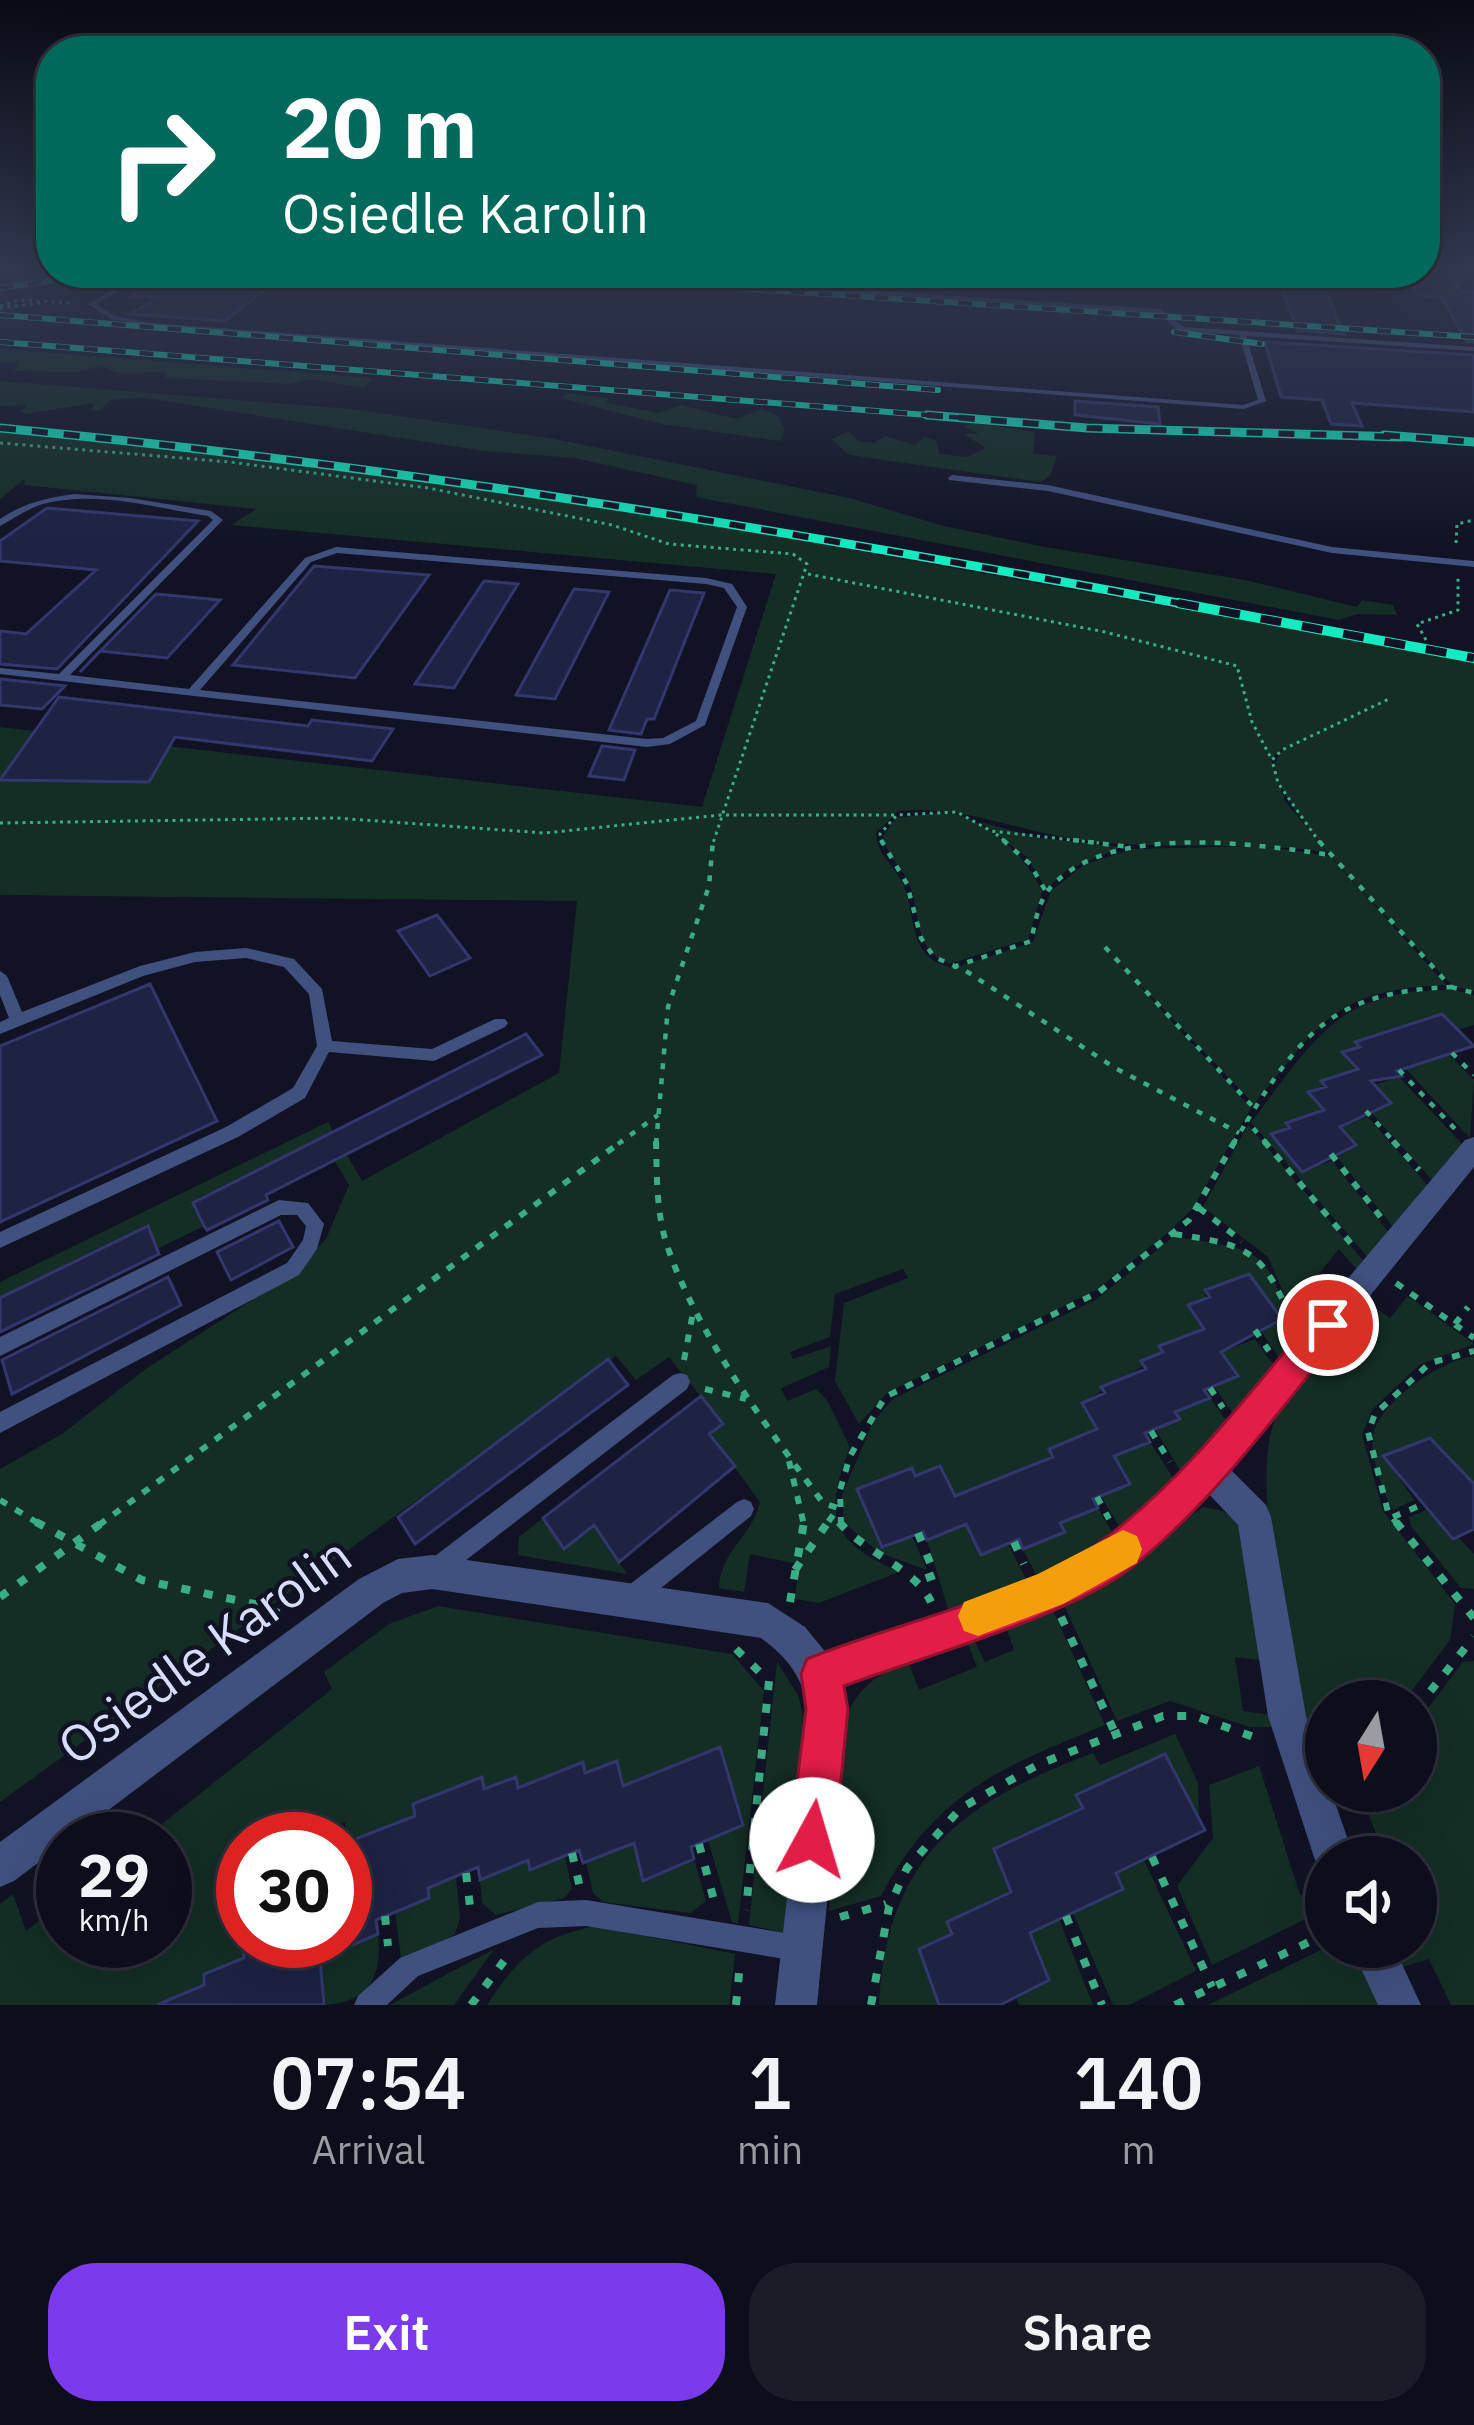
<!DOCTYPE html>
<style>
:root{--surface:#0d0e1b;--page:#1b1c28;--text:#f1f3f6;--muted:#9a9ca3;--line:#2d2e3a;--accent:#7c3aed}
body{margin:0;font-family:"IBM Plex Sans",sans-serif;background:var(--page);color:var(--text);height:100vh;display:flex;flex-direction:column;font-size:45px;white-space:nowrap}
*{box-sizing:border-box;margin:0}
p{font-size:39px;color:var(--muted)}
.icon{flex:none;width:66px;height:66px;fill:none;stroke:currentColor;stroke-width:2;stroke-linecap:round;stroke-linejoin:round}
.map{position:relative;height:2005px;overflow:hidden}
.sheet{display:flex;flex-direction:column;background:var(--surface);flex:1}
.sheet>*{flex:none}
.hud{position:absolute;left:36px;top:36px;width:1404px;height:252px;border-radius:48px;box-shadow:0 12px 48px #0002,0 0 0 3px var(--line);background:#00695c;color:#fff;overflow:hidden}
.needle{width:78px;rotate:191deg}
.buttons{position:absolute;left:1305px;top:1680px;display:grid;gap:24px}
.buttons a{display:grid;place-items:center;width:132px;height:132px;border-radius:50%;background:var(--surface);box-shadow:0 12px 48px #0002,0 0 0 3px var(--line);font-size:60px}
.speed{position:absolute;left:36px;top:1812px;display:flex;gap:24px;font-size:60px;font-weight:700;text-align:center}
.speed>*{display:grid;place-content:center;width:156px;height:156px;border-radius:50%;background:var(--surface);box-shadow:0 12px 48px #0002,0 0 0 3px var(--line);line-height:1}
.speed small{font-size:30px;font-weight:400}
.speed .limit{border:18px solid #d22;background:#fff;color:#111}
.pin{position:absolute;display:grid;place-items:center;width:102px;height:102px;color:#fff;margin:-51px;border:6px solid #fff;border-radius:50%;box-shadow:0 3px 12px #0007}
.me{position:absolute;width:132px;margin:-66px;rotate:6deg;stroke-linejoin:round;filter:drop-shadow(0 0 9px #0008)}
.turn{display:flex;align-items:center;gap:42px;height:252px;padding:0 48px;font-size:54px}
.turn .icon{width:156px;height:156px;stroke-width:2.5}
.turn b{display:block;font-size:84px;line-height:102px}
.eta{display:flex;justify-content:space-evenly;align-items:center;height:204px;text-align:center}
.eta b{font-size:72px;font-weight:600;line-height:84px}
.primary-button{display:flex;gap:24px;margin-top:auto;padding:24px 48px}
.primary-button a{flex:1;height:138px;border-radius:48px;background:var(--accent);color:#fff;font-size:48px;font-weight:600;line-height:138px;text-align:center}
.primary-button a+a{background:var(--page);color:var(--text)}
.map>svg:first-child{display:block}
.green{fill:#142e25}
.building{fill:#1e2243;stroke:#32386d;stroke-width:3}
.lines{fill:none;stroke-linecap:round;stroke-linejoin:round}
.path-far3{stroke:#3aad84;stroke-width:3;stroke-dasharray:3 4.5;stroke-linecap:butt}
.path-far2{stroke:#3aad84;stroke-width:4.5;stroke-dasharray:6 9;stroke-linecap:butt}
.path-far1{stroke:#3aad84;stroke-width:6;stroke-dasharray:8 10;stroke-linecap:butt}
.path{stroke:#3aad84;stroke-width:8;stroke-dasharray:9 14;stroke-linecap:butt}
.lane{fill:#40507f;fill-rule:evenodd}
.street{fill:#40507f;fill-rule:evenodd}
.rail-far2-casing{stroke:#14ebc1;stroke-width:6}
.rail-far1-casing{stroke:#14ebc1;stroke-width:9}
.rail-casing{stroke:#14ebc1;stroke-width:10}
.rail-far2{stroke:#111324;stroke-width:4.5;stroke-dasharray:14;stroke-linecap:butt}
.rail-far1{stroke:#111324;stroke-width:6;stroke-dasharray:16;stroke-linecap:butt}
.rail{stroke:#111324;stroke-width:8;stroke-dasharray:21;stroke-linecap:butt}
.route{fill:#e11d48;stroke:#92132f;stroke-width:3}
.slow{fill:#f59e0b}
.labels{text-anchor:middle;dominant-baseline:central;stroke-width:9;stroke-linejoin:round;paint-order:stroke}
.near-street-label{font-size:51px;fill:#d7defc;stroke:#111324}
</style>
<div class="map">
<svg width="1474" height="2005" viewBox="0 0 1474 2005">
<rect width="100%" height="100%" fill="#111324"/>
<path class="green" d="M0,349L373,378L365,388L310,379L290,384L166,378L164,371C144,372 114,378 103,365L79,372L14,371L18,363L0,362Z
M0,381L351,409L549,438L849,498L944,526L1039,546L1245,580L1357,607L1362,600L1393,605L1397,615L1358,614L1339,620L696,497L697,485L575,458L484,451L140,397L110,400L99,411L92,410L94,403L25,414L21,411L28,405L0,406Z
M567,393L607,398V403L659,413L681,405L736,419L762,409L777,415L785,429L780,441L662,424L561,398Z
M976,423L1035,432L1033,454L1057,456L1050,476L1040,482L849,455L831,439L848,431L859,441L874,443L885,436L915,445L925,437L936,441L940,454L967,457L986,448L964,434H979L963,426Z
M0,431L308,461L542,494L1474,662V991L1453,986C1414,943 1285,820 1275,771C1273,760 1280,755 1284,748L1271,759L1285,801L1327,852C1247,841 1168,850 1088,841C1024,834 964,804 898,811L876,833C877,856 895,865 903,884C918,918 906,960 955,968L1033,942L1051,891L1084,865L1132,849L1261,846L1330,856L1446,985C1333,989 1320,1024 1254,1104L1103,946L1251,1108L1193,1208L1170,1231L1096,1290L887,1393L859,1424L835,1381L844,1303L908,1278L903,1269L835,1294L830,1337L790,1352L793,1359L831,1346L829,1367L781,1388L787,1401L816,1389L827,1400L850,1447C823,1516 830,1541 899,1572L819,1603L795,1599L799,1564L750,1554L744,1592L719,1588C720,1551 752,1537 760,1502L710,1434L722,1423L669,1357L636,1380L616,1356L0,1802V1469L62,1434L147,1368L296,1272L326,1239L349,1185L322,1140L194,1204L204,1226L157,1249L148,1227L0,1298V1282L328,1122L362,1181L559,1073L577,901L0,895V727L702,807L776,574L232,525L256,509L24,485L25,479L0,499Z
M943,812C985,816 1026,855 1042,892L1028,939L950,964C910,949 923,910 907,879C898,864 886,853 883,836L896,818Z
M980,822L1039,838L1121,847L1067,870L1046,889L1027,857Z
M1453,990L1474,995V1025L1458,1030L1441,1014L1356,1042L1360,1047L1343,1053L1358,1069L1309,1092L1324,1110L1287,1122L1290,1128L1272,1134L1302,1171L1332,1161L1390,1234L1369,1259L1251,1122C1315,1040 1337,988 1453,990Z
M1448,1054L1474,1080L1470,1138L1405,1068Z
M1399,1077L1463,1145L1433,1181L1369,1110L1374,1085Z
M1368,1117L1428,1186L1394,1228L1334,1153L1355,1145L1340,1127Z
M1248,1125L1366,1264L1359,1272L1339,1249L1308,1287L1326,1313L1304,1340L1268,1257L1203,1207Z
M1173,1237C1277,1251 1261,1251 1300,1345L1284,1365L1259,1328L1281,1319L1206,1290L1204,1329L1082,1403L1097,1429L1049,1449L1053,1457L955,1496L915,1476L912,1469L882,1547L912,1536L927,1570L880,1553L844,1523L842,1495L873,1422L893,1399L1097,1299Z
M1408,1296L1474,1344L1419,1365L1372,1410L1362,1435L1383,1511L1455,1604L1450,1640L1404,1701H1326V1774L1316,1768C1300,1685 1240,1478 1280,1408C1302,1370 1337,1334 1365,1300L1390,1318Z
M1255,1339L1278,1372L1236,1418L1214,1386L1238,1376L1221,1352Z
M1474,1356V1483L1429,1438L1384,1456L1414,1500L1393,1510C1383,1491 1370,1457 1373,1436C1379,1401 1442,1360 1474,1356Z
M1210,1398L1230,1426L1183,1475L1155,1429L1179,1419L1175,1411Z
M1150,1442L1175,1481L1122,1531L1101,1496L1114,1456Z
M1204,1507L1223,1511L1237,1522L1269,1661L1235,1657L1243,1711L1278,1716L1271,1727H1250L1170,1701L1117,1721L1061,1598Z
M1098,1508L1114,1536L1039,1581L1023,1549L1064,1532L1060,1523Z
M1431,1508L1474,1554V1589L1461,1588L1411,1526L1409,1517Z
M543,1518L564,1548L594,1526L627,1574L518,1555L519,1537Z
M966,1524L981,1555L1008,1544L1029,1585L950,1615L927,1540Z
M1050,1604L1105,1725C1002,1767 936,1792 881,1896L829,1911L845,1720C859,1686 875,1676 908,1661L919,1690L977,1667L966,1639L972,1636L985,1662L1014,1650L1005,1624Z
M438,1606L732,1654L764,1691L738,1924L732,1922L708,1840L743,1824L719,1747L655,1773L626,1798L585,1773L582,1763L518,1788L515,1777L484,1789L481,1778L413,1804L415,1816L348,1842L345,1822L312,1834V1839H243L244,1958L205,1974L204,1985L155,2005H0V1904L13,1894L26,1931L63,1902V1941H165V1839H143L332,1689L324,1672L389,1624Z
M1474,1661V2005H1451L1429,1959L1399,1968L1385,1947H1416V1857H1385L1363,1800L1327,1804V1797L1416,1791V1724L1463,1662Z
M777,1662L798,1695L803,1716L785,1933L749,1925Z
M1175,1734L1198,1783L1199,1818L1165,1754L1077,1795L1083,1808L994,1849L1011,1892L948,1922L952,1934L919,1949L939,2005H879C887,1855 963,1802 1093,1753L1100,1765Z
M1259,1766L1300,1895L1326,1893V1909L1212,1965L1177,1886L1213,1838L1209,1785Z
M634,1843L644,1881L694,1859L706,1901L691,1913L603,1902L593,1893L586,1862Z
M565,1856L572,1889L564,1898L496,1915L482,1903L480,1880L528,1860L531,1870Z
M1144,1860L1196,1971L1129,2005H1113L1073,1913L1122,1889L1116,1873Z
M456,1876L460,1917L455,1934L411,1961L401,1958L395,1912L429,1898L428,1888Z
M1059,1919L1093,2005H1019L1016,1997L1049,1980L1030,1933Z
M595,1926L735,1954L729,2005H487C519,1957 538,1938 595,1926Z
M378,1934C383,1979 367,2005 319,2005L324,2002L320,1959Z
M494,1949L454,2005H390Z
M1323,1949C1361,1952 1370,1973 1386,2005H1208Z"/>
<path class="building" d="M1425,269H1446L1461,292H1474V342H1467L1441,297L1418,295L1405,273H1425Z
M209,273H286L225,321L131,314L157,298L133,296L169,274Z
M1280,283L1324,286L1344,334L1297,330Z
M1265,342L1474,355V412L1352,403L1362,426L1331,424L1322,400L1281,397Z
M1075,401L1158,407L1160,424L1075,415Z
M47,508L198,521L57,669L0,664V631L26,634L96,570L0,561V541Z
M314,566L429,575L355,678L233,665Z
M484,581L518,584L454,688L415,684Z
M574,589L609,592L555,699L516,695Z
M670,590L704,593L654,719H647L641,734L609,730Z
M156,594L220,600L167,658L100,651L80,672Z
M0,679L65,686L42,709L0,705Z
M59,697L308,726L312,720L393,729L372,761L175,737L149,782L0,780Z
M602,746L635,750L624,780L589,776Z
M437,915L470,958L430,976L398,931Z
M150,984L217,1121L0,1222V1046Z
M1442,1014L1474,1046L1397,1071L1402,1076L1371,1081L1391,1103L1340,1127L1356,1145L1302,1172L1271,1134L1290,1128L1286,1123L1324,1110L1308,1092L1326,1087L1321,1081L1358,1069L1342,1052L1360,1047L1355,1042Z
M526,1034L542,1055L266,1195L268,1200L207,1230L204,1226L193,1203Z
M279,1221L293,1247L231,1280L217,1252Z
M148,1226L159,1254L0,1332V1298Z
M1249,1274L1282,1319L1221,1352L1238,1376L1204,1390L1210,1398L1175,1412L1180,1419L1145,1433L1150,1442L1114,1456L1130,1484L1093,1499L1098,1508L1060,1523L1065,1532L1023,1549L1019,1539L981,1555L966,1524L927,1540L923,1532L882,1547L857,1489L912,1468L915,1476L940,1466L955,1496L1053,1457L1049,1449L1097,1429L1082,1403L1105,1393L1101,1387L1146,1369L1141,1361L1163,1352L1159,1346L1204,1329L1188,1305L1210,1297L1205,1290Z
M168,1277L181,1305L12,1394L2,1360Z
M608,1359L628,1385L415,1544L398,1517Z
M701,1396L723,1424L709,1434L735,1466L619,1562L594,1525L564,1549L543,1518Z
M1430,1438L1474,1484V1529L1453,1539L1383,1456Z
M720,1747L743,1825L691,1847L694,1859L643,1881L634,1843L583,1863L579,1850L530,1870L528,1860L480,1880L478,1867L428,1888L429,1898L376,1920L378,1934L320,1959L324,2005H157L204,1985V1974L244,1958L243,1941H345V1843L415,1816L413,1804L482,1777L484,1789L516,1777L518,1788L583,1762L585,1773L617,1761L623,1786Z
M1165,1754L1205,1830L1116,1873L1123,1889L1030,1933L1049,1980L1000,2005H939L919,1949L952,1934L947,1922L1011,1892L994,1849L1083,1808L1076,1795Z"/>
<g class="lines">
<path class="path-far3" d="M0,306L18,300L74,303
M0,308L41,303
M0,443L230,462L428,488L612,525L669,544L793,554L807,564L713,843
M1456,543L1457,524L1474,520
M808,574L1105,632L1237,666L1252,722L1272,760
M1426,640L1417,624L1458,610V578
M0,823L336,818L544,833L721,815H897
M996,834L1007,843
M882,843L880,834L897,815L957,812L991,831L1099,843
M1320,843L1278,783L1272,760L1282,750L1389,699"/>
<path class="path-far2" d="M881,840L907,884L921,938L934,957L966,971L1115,1068L1239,1133
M1003,840L1030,864L1046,892
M1073,840L1129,847
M1105,947L1254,1108
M953,967L1031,941C1035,924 1038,902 1050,888C1108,822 1254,844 1331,855
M1451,987L1474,993
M1452,1053L1474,1075
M1399,1070L1457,1131
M1366,1111L1396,1144
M618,1144L658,1115
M656,1144L668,1007L709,886L713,840
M1233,1144L1247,1121
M1267,1144L1247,1121C1304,1028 1338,992 1451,987L1318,840"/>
<path class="path-far1" d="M656,1141C657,1178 656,1216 669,1251C700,1339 768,1428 823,1503L838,1508L826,1525
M1264,1141L1354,1247
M1393,1141L1419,1170
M1331,1154L1383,1220
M1199,1208L1242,1241
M1174,1234C1251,1245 1263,1251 1293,1324
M1396,1283L1474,1338
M1455,1324L1468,1307
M1255,1330L1269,1351
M684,1360L694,1307
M1210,1388L1223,1408
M705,1389L746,1399
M1151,1431L1170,1462
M789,1461L804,1525
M1097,1497L1109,1519
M0,1500L41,1525
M1393,1517L1426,1503
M99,1525L622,1141
M841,1525L840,1490L850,1456L885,1397L1099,1292L1189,1220L1235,1141
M1398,1525L1388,1512L1368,1432L1375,1414L1430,1363L1474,1351"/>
<path class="path" d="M36,1522L142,1580L259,1605L288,1617
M839,1522C868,1555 916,1569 931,1602
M1396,1522L1474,1618
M918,1533L935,1575L921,1580
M1014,1542L1024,1564
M795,1570L828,1522
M0,1597L103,1522
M790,1602L804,1522
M1061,1617L1116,1735
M736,1649L769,1681L746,1910
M1416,1709L1474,1637
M699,1844L716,1908
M572,1853L580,1888
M1152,1857L1212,1987
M466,1873L471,1915
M385,1916L388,1946
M1066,1916L1102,2005
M840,1917L886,1904
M471,2005L507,1957
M736,2005L740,1963
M871,2005L889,1907L907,1868L961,1808L1039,1764L1163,1716H1195L1262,1740
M1175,2005L1326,1934"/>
<path class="lane" d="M140,273H159L145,276L96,304L115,316L153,323L1243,405L1258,400L1239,335L1179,331L1158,313L562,273H596L1160,309L1184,327L1474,347V351L1246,336L1266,401L1244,409L153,327L111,319L88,304Z
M952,475L1048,485L1332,547L1474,561V567L1332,553L1048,491L949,480L948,478Z
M74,494L130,498L211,511L223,520L70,675L189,689L305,558L336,547L706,578L732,584L747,607L705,725L670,744L647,747L0,674V668L59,674L213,520L208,516C156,508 96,490 43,504C27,509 15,518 0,526V519C24,503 46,498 74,494ZM337,553L706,584L724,588L737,607L696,721L663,738L647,739L200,690L311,562Z
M246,948L294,959L322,989L332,1041L432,1049L495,1019H505L508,1023L505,1027L434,1061L329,1052L305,1098L238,1137L0,1248V1232L226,1127L293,1088L317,1046L309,994L284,967L246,958L195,962L143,976L0,1034V1022L9,1018L0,995V971L7,976L22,1012L140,966L195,952Z
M279,1200L308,1203L324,1224L317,1249L299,1275L0,1433V1412L287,1263L303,1240L306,1226L297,1215H281L0,1356V1337Z
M680,1373L687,1375L690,1382L687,1389L443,1578L435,1581L427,1578L424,1570L427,1562L673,1375Z
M744,1499L751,1502L754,1509L751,1516L641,1604L633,1607L625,1604L622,1596L625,1588L737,1502Z
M586,1900L797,1935L806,1939L810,1948L806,1957L797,1961L586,1926L538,1928L418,1976L387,2005H354L358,1996L400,1958L538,1902Z"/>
<path class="street" d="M1474,1137V1167L1230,1469L1266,1505L1271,1517L1306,1716L1326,1775V1791H1331L1354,1857H1326V1874L1320,1871L1314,1857L1268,1716L1238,1525L1208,1493L1137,1560L1050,1606L840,1686L846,1709L817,2005H775L808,1709C802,1676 788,1658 761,1638L432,1589L402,1593L383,1603L70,1839H63V1844L14,1881L0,1887V1842L359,1579L398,1559L432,1555L768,1603L805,1627L827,1654L1029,1580L1113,1536L1196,1458L1465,1140Z
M1351,1947H1394L1421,2005H1378Z"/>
<defs>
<path id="rail-far2" d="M511,273L1474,337
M0,288L102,273
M0,315L938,390
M1174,332L1262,344
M0,342L965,418"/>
<path id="rail-far1" d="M927,415L1087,428L1402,437
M0,428C402,466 798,532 1194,606
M1384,435L1474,442"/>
<path id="rail" d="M1178,603L1474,658"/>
</defs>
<use href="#rail-far2" class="rail-far2-casing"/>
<use href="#rail-far1" class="rail-far1-casing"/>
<use href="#rail" class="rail-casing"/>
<use href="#rail-far2" class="rail-far2"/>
<use href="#rail-far1" class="rail-far1"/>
<use href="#rail" class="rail"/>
</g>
<linearGradient id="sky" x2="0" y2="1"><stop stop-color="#090a14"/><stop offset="0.49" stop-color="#323950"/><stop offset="1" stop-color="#323950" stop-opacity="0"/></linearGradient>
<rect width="1474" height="549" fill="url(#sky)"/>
<path class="route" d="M1328,1309L1340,1314L1345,1325L1340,1336C1275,1416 1213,1502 1132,1567C1070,1616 922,1657 844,1686L848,1709L835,1840L828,1856L812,1863L796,1856L790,1840L806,1709L801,1674L807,1659C894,1623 1031,1595 1103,1540C1186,1478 1250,1392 1316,1314Z"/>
<path class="slow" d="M1123,1530L1137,1536L1142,1549L1137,1563L1063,1604L978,1636L964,1631L958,1616L964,1602L1038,1574Z"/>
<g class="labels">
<g class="near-street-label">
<text transform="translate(204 1650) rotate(-36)">Osiedle Karolin</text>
</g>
</g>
</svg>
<div class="buttons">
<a><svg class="needle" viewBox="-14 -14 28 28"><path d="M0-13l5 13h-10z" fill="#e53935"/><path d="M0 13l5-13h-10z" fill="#9a9ca3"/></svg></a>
<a><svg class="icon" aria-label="sound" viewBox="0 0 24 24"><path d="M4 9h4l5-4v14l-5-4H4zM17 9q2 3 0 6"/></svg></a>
</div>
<div class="speed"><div>29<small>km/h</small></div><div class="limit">30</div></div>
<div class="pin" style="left:1328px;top:1325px;background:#d93025"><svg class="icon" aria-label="arrive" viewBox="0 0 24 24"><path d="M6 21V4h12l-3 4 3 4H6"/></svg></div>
<svg class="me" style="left:812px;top:1840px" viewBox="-20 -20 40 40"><circle r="19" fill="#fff"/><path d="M0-13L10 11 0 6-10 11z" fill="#e11d48"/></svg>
<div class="hud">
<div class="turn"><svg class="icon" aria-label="right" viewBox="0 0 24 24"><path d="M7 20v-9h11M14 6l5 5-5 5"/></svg><div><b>20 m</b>Osiedle Karolin</div></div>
</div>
</div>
<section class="sheet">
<div class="eta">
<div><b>07:54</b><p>Arrival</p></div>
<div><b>1</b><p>min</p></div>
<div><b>140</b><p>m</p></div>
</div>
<div class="primary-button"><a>Exit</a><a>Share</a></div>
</section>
